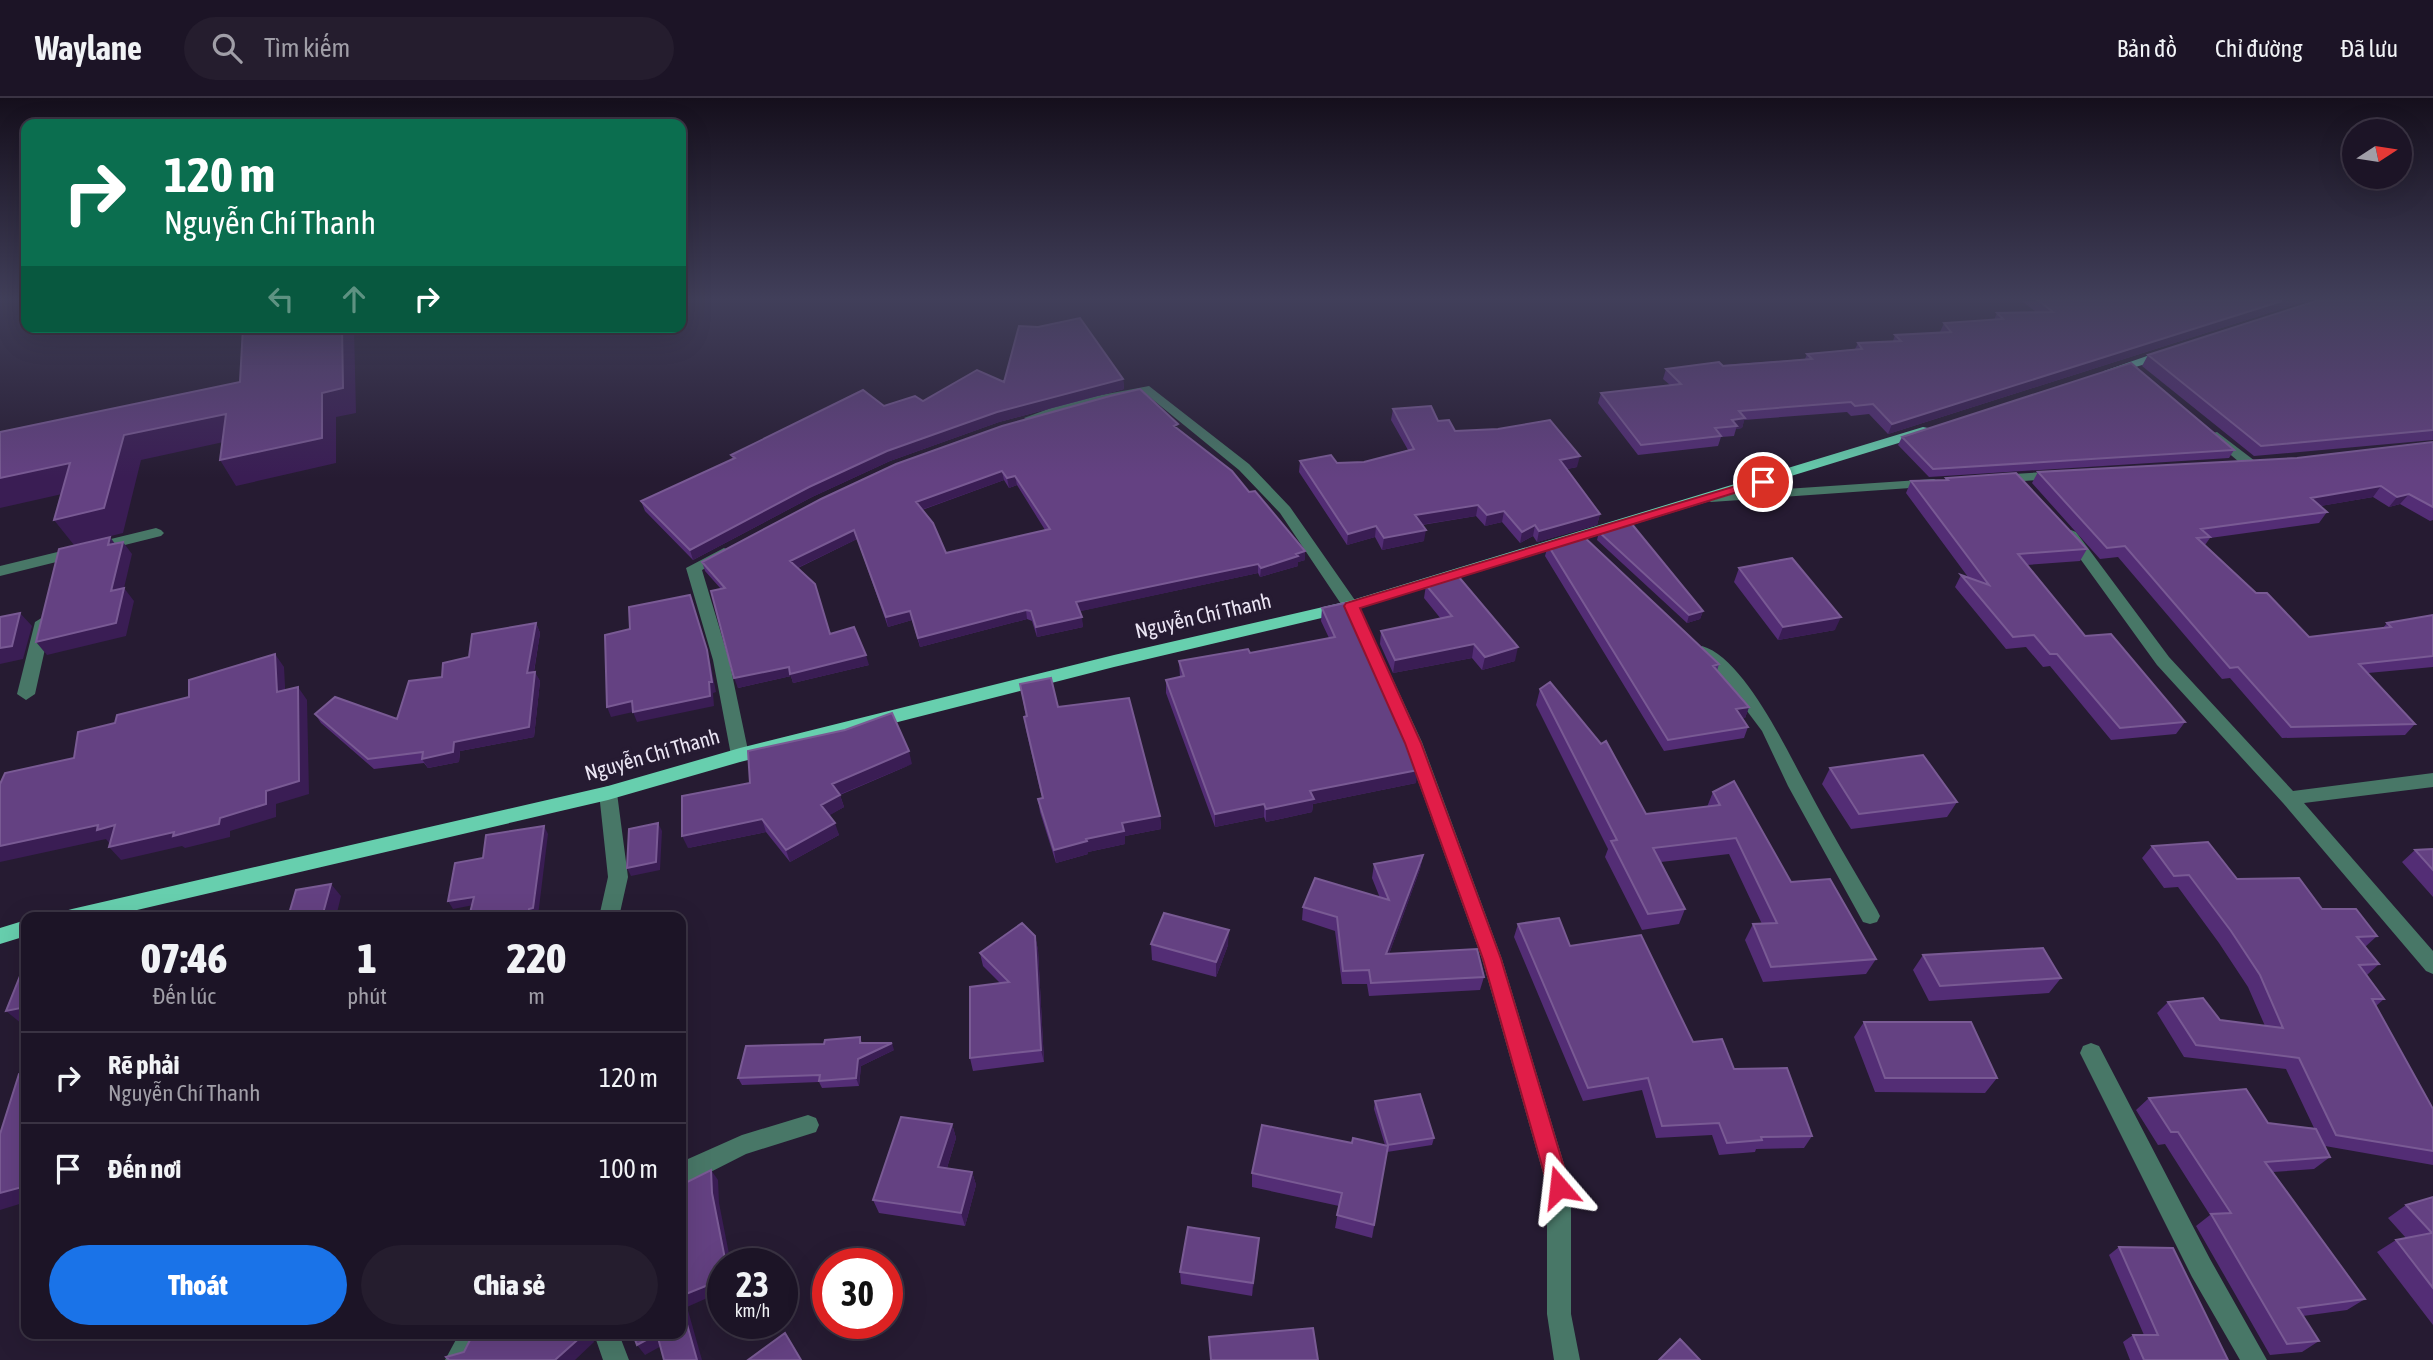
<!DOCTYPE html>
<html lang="vi">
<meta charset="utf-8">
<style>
:root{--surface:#1c1426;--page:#251d2e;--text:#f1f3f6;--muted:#a09ea7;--line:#3a3343;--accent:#1a73e8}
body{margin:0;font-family:"Asap Condensed",sans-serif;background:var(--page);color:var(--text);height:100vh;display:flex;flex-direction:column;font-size:26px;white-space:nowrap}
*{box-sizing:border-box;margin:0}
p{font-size:23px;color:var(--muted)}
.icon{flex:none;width:38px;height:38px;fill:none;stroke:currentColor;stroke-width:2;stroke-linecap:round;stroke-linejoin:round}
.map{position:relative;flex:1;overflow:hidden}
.side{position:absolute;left:21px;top:814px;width:665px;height:427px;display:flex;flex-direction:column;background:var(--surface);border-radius:14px;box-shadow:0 7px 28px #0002,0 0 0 2px var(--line)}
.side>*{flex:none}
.top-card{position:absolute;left:21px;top:21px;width:665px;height:214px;border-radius:14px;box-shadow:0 7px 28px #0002,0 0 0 2px var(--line);background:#0b6e4f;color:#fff;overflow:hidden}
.needle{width:46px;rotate:78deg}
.tools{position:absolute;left:2342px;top:21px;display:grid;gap:14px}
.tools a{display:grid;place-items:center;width:70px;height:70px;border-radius:50%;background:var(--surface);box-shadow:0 7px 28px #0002,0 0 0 2px var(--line);font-size:35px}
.speed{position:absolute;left:707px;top:1150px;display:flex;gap:14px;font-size:35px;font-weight:700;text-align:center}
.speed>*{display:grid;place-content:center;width:91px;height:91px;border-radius:50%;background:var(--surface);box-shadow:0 7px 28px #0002,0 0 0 2px var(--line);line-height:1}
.speed small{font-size:18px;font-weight:400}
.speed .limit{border:10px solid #d22;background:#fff;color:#111}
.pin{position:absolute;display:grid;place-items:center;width:60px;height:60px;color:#fff;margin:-30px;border:4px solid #fff;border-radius:50%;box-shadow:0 2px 7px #0007}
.me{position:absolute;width:77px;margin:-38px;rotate:343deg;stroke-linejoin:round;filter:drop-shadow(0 0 5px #0008)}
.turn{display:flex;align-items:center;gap:24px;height:147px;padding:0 28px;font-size:32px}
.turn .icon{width:91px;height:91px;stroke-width:2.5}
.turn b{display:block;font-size:49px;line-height:60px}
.lanes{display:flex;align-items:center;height:66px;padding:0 28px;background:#0003;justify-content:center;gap:35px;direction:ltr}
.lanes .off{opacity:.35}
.eta{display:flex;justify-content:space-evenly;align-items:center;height:119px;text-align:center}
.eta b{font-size:42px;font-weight:800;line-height:49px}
.primary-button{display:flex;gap:14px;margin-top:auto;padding:14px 28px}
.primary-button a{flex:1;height:80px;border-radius:42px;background:var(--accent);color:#fff;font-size:28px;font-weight:800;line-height:80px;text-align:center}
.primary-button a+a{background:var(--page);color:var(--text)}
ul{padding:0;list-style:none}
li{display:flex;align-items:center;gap:21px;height:91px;padding:0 28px;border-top:2px solid var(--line)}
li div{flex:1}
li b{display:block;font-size:26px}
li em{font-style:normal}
header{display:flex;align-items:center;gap:42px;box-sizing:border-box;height:98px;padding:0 35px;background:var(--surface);border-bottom:2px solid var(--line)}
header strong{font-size:33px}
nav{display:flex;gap:38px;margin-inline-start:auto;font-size:24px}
.search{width:490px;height:63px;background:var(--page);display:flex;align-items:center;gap:18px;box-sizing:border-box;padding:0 24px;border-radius:38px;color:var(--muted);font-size:26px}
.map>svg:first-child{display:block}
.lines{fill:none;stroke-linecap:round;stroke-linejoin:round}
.minor{fill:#487767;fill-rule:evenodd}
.major{fill:#67cfae;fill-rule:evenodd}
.wall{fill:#532d75;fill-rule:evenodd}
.shaded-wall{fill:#3a1d54}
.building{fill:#644182;stroke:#795a94;stroke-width:2;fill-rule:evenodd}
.route{fill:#e11d48;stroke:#92132f;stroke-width:2}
.labels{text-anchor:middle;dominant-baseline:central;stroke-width:7;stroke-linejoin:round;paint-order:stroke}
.street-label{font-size:21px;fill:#ebe5f4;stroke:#261b32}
</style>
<header>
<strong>Waylane</strong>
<div class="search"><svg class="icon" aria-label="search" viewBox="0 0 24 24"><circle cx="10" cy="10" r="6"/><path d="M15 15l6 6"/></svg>Tìm kiếm</div>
<nav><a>Bản đồ</a><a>Chỉ đường</a><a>Đã lưu</a></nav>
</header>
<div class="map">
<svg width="2433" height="1262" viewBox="0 0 2433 1262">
<rect width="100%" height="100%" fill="#261b32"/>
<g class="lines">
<path class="minor" d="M1149,288L1249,366L1290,409L1359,508L1422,644L1502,861L1571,1089V1216L1580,1262H1554L1547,1216V1089L1482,861L1404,644L1343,509L1280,415L1239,372L1146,296L1078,310L1031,324L1024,320L1070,303Z
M2217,334L2255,363V369H2245L2212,341V335Z
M2060,373L2067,377L2065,380L1997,385L1990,381L1997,377Z
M1934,381L1941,385L1939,388L1711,404L1704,400L1711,396Z
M156,430L161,432L164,435L161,438L0,478V468Z
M2071,432L2076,434L2169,559L2293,693L2433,675V689L2304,705L2433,853V876L2426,873L2283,705L2157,567L2063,437Z
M724,450L729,452L732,455L729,458L702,472L729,562L749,657L740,664L731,657L713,562L686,470Z
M43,519L51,524L35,596L26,602L17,596L35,524Z
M1702,548C1744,560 1786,651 1806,687C1828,729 1853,771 1877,812L1880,818L1877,824L1870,826L1863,824L1788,688L1762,633L1723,581L1694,554Z
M608,688L614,690L617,695L628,779L619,819H599L608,779L599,695L602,690Z
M2091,945L2099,948L2210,1161L2267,1262H2240L2192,1179L2080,955L2083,948Z
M808,1017L816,1020L819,1027L816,1034L746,1056L681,1089V1065L688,1061L742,1037Z
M459,1236H486L472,1262H445Z
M594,1236H619L629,1262H603Z"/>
<path class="major" d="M2167,251L2173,255L2171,258L2110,277L2104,273Z
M1923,329L1928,330V336L1351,513L1114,569L740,664L608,702L107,819H62L65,813L72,811L608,688L740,650L1114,557L1349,503Z
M26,822V838L0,846V830Z"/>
</g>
<path class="wall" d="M2022,203H2306L1888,336L1869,316L1851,318L1847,314L1744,322L1742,330L1736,331L1734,338L1721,339L1718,348L1638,357L1598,305L1601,295L1670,287L1663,281L1666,271L1805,261L1807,256L1855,251L1858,245L1893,243L1895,237L1940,234L1944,225L1994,222L1997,215L2036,214Z
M2433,203V343V342L2254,358L2142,268L2148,257Z
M1123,281L1124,291L999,324L890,363L812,399L693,462L645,413L641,403L733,361L731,357L884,308L923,303L1004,284Z
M1393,311L1438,323L1455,333L1577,369L1567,371L1600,416L1597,427L1537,444L1533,438L1520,445L1502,424L1485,428L1476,418L1422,427L1424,443L1382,452L1375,439L1347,447L1299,374L1300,363L1337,365L1364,364L1408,352L1391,322Z
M1179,331L1249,394L1305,453V462L1298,464V468L1260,479L1258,475L1080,513L1083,529L1037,539L1032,523L1027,521L920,549L912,522L888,529L857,441L798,470L830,536L869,567L793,585L791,578L738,590L721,491L705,473L702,464L821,401ZM1004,382L1009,390L1017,387L1045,432L946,455L922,412Z
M1902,339L2234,352L2229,360L1929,379L1898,347Z
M2433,344V422L2430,423L2400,406L2389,409L2373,399L2320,408L2327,414L2319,425L2210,440L2205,447L2256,495L2309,539L2383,530L2387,525L2433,517V569L2368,575L2415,626L2405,637L2282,640L2230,580L2222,581L2118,459L2100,461L2032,385L2038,374L2297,360Z
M1946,380L2087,451L2080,463L2027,467L2085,538L2185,624L2176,636L2111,642L2050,568L2043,569L2026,549L2006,551L1955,489L1961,477L1968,479L1906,395L1911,383L1945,382Z
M1599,434L1703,513L1700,521L1687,525L1597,442Z
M1548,447L1719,566L1717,573L1749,609L1745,620H1742L1748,629L1744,640L1664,653L1545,458Z
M1739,470L1835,532L1778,542L1734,484Z
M1426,487L1515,563L1482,572L1472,560L1393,575L1380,546L1381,533L1441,521L1424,500Z
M1322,510L1416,685L1313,706L1312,714L1266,724L1264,719L1215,729L1166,595V582L1180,579L1179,563L1250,555L1329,540L1321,523Z
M536,525L540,535L534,574L540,583L534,639L460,653L459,664L428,670L424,665L374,671L321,625L315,616L397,621L442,579L469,559Z
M1020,586L1058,609L1160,718L1161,731L1125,738V746L1088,754V756L1056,765L1040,714L1038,701L1042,700L1026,632L1024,619H1026Z
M1540,591L1646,716L1707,709L1713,694L1791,784L1876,861L1866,876L1763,884L1745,842L1753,826H1762L1729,756L1661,764L1685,811L1679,826L1642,832L1605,759L1608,751L1536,607Z
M912,666L840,697L844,709L829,717L839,737L790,764L766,734L688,750Z
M1830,670L1957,704L1947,719L1851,731L1822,686Z
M2152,748L2237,781L2322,811L2377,838L2365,849L2379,866L2367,877L2384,901L2376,908L2433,1011V1067L2325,1048L2330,1059L2314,1071L2273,1074L2365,1201L2347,1212L2303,1218L2319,1243L2302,1254L2270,1257L2196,1128L2210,1117L2165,1046L2158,1047L2136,1012L2149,1000L2268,1025L2314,1030L2286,971L2184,959L2157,915L2168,904L2220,922L2265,928L2248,889L2219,845L2178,789L2164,790L2142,760Z
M2433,751V799L2402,764L2415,752Z
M1423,757L1420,771L1389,856L1484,879L1480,892L1369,898L1367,886H1342L1335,833L1302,822L1303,809L1380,800L1372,780L1374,766Z
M1518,826L1570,848L1693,944L1734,971L1812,1038L1804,1050L1756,1051L1755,1054L1719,1057L1712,1037L1656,1040L1642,992L1583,1003L1514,839Z
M1035,838L1038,852L1044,964L973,973L970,960L1000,885L983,868L980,855Z
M1151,846L1228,847L1216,879L1152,862Z
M1923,857L2061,880L2049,895L1929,903L1913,872Z
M1864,924L1997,980L1985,995L1875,994L1854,939Z
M860,939L862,945L894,952L861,968L859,988L822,990L819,984L742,987L738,980L824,946Z
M1375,1003L1434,1040L1432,1047L1387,1054L1372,1140L1335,1130L1339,1108L1252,1089V1075L1352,1045L1385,1047L1374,1011Z
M952,1026L956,1040L947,1070L972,1074L976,1087L965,1128L879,1115L873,1102Z
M2433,1099V1227L2377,1154L2396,1142L2406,1140L2388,1120L2406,1107Z
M1259,1140L1252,1198L1181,1186L1180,1174Z
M2119,1149L2228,1262H2130L2123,1244L2133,1237H2144L2109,1157Z"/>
<path class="shaded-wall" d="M2282,203H2306L1888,336L1892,326Z
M342,229H354L356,315L336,319V365L236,388L220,362L322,295Z
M1123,281L1124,291L999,324L890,363L812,399L693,462L690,452L809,389L887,353L997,314Z
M226,316L242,340L141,362L123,435L74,447L54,422L124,337Z
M1745,320L1742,330L1736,331L1737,328L1732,322Z
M1580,358L1577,369L1557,373L1560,362Z
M70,365L89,390L0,410V380Z
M1002,373L1004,382L918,413L916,404Z
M1015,378L1017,387L1009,390L1007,380Z
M2381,388L2373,399L2303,411L2311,400Z
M2409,396L2400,406L2389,409L2397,399Z
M1478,407L1476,418L1413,428L1415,417Z
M1504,413L1502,424L1485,428L1487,417Z
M1600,416L1597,427L1537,444L1539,433Z
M1535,427L1533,438L1520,445L1522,434Z
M1376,428L1375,439L1347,447L1348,436Z
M854,432L857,441L793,472L790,463Z
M1426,432L1424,443L1382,452L1384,440Z
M110,439L119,451L108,447Z
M123,444L132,456L124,490L134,503L126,538L47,557L36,544L111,493Z
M1305,453V462L1298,464V468L1260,479L1261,470Z
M1258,466V475L1077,514L1076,504Z
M690,497L710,563L716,594L713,595L714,608L637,624L633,614L611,619L607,609Z
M1026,512L1027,521L920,549L918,540Z
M910,513L912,522L888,529L886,519Z
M1703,513L1700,521L1687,525L1689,517Z
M20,515L32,528L23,561L0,566V550Z
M1082,519L1083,529L1037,539L1036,529Z
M1841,519L1835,532L1778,542L1783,529Z
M536,525L540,535L532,585L527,575Z
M1474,546L1472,560L1393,575L1395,562Z
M1518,549L1515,563L1482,572L1485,559Z
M275,556L284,569L286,607L277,594Z
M866,557L869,567L793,585L791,578L738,590L734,580L789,569Z
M535,574L540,583L534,639L460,653L459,664L428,670L422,661L454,644Z
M298,589L307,602L309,696L276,706V719L230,733V739L185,750L182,748L121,762L109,749L220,720Z
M1749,609L1745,620L1732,622L1736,611Z
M909,653L912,666L836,698L832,686Z
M1418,672L1416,685L1313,706L1312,714L1266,724V711L1310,693Z
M840,697L844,709L825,720L821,707Z
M1264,706V719L1215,729V716Z
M1160,718L1161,731L1125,738V746L1088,754V756L1056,765L1054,752L1122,725Z
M762,721L766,734L688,750L682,738Z
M658,725L662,733L660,772L631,778L627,770Z
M835,725L839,737L790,764L786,752Z
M98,727H115L127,740L109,745L106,741L0,764V748Z
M544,728L548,736L538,818L528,819Z
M1423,757L1420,771L1384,870L1386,856Z
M331,786L341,798L336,819H322Z
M474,799L479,806L453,811L448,803Z
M1229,832L1228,847L1216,879V864Z
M1035,838L1038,852L1044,964L1041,952Z
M26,909V926H22L6,913Z
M892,945L894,952L861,968L859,988L856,980L858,961Z
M952,1026L956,1040L943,1083L938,1069Z
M711,1072L718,1082L719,1105L731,1166H726L712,1095Z
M972,1074L976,1087L965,1128L961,1115Z
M26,1088V1104L0,1112V1095Z
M1259,1140L1258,1153L1252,1198L1253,1185Z
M723,1181V1193L687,1209L702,1262H697L681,1205V1198Z
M584,1236H592L594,1244L575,1262H555Z
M657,1236L665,1246L645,1257L637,1247Z"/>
<path class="building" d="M2039,203H2282L1892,326L1873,306L1855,308L1851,304L1739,313L1745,320L1732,322L1737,328L1715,330L1721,338L1641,347L1601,295L1681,286L1666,271L1719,264L1723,268L1812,261L1807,256L1862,251L1858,245L1901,243L1895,237L1951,234L1944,225L2003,221L1997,215L2053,214Z
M2316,203H2433V332L2261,348L2148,257Z
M1080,220L1123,281L997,314L887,353L809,389L690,452L641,403L735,360L731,357L863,292L884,308L915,298L923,303L977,272L1004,284L1019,228L1038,229Z
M243,229H342L343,290L322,295V340L220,362L226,316L124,337L104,410L54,422L70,365L0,380V334L240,284Z
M2131,265L2234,352L1933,371L1902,339Z
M1140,291L1178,326L1174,328L1232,373L1249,394L1255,393L1305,453L1296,456L1298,458L1261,470L1258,466L1076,504L1082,519L1036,529L1031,513L1026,512L918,540L910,513L886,519L854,432L790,463L815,486L830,536L854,529L866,557L790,576L789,569L734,580L711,493L725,490L702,464L821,401L896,366L1002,328L1110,298ZM1002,373L1007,380L1015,378L1050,431L946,455L933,425L916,404Z
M1431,308L1438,323L1449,322L1455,333L1498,331L1550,322L1580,358L1560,362L1600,416L1539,433L1535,427L1522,434L1504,413L1487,417L1478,407L1415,417L1426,432L1384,440L1376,428L1348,436L1300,363L1331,357L1337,365L1364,364L1414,351L1393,311Z
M2433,344V409L2409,396L2397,399L2381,388L2311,400L2327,414L2201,431L2210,439L2197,440L2256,495H2267L2309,539L2391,529L2387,525L2433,517V558L2359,566L2415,626L2291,629L2238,569L2230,570L2125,448L2107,450L2038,374L2297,360Z
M2016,375L2087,451L2018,456L2085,538L2111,536L2185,624L2120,630L2057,556H2050L2034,537L2013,539L1961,477L1989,487L1911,383L1948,382L1946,380Z
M1631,425L1703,513L1689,517L1599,434Z
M1582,437L1719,566L1713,568L1749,609L1736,611L1748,629L1668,642L1548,447Z
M110,439L108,447L123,444L111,493L124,490L116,525L36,544L59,451Z
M1792,460L1841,519L1783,529L1739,470Z
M1458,478L1518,549L1485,559L1474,546L1395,562L1381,533L1452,518L1426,487Z
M690,497L707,552L712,584H709L710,598L633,614L632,603L607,609L605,537L630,531L629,509Z
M1345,505L1418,672L1310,693L1314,701L1266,711L1264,706L1215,716L1166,582L1184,578L1179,563L1248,551L1250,555L1335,539L1322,510Z
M20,515L12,548L0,550V519Z
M536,525L527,575L535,574L529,629L454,644L453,654L422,661L423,654L368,661L315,616L335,599L397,621L409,583L442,579L443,565L469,559L472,536Z
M275,556L277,594L298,589L299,683L266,693V706L220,720L219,726L173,738L174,734L109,749L115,727L97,732L98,727L0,748V686L5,675L74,660L78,634L115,625L117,617L189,599V582Z
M1051,580L1058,609L1129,600L1160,718L1122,725L1124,733L1086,741L1087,743L1054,752L1038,701L1043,700L1024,619L1027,618L1020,586Z
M1550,584L1601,646L1606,643L1646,716L1720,707L1713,694L1734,683L1791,784L1830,781L1876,861L1771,869L1753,826L1777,825L1736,740L1653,750L1685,811L1648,816L1611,743L1617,742L1540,591Z
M892,615L909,653L832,686L840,697L821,707L835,725L786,752L762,721L682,738V698L750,685L748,653L845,632Z
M1923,657L1957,704L1859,716L1830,670Z
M658,725L656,764L627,770L629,731Z
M544,728L533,810L529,811L528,819H469L474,799L448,803L455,765L483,760L486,737Z
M2208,744L2237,781L2299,780L2322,811H2356L2377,838L2357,839L2379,866L2359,867L2384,901H2372L2433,1011V1053L2336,1037L2299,960L2196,947L2168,904L2203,900L2220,922L2283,930L2260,877L2231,833L2189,777L2174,778L2152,748Z
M2433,751V772L2415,752Z
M1423,757L1386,856L1477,851L1484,879L1371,885L1369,872L1343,873L1337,819L1303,809L1315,780L1389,802L1374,766Z
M331,786L322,819H288L296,792Z
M1164,815L1229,832L1216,864L1151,846Z
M1559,820L1570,848L1641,837L1693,944L1722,941L1734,971L1787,970L1812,1038L1761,1039L1762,1042L1727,1045L1719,1025L1662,1028L1648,980L1588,990L1518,826Z
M1022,825L1035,838L1041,952L970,960V889L1009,884L980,855Z
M2043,850L2061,880L1940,888L1923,857Z
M26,863V909L6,913Z
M1864,924H1971L1997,980H1885Z
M860,939V945H892L858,961L856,980L819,983L820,977L738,980L746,948L824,946L825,942Z
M26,974V1088L0,1095V1036L19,976Z
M2246,991L2268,1025L2316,1031L2330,1059L2265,1064L2365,1201L2298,1210L2319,1243L2287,1246L2211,1116L2231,1115L2178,1034H2171L2149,1000Z
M1420,996L1434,1040L1388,1047L1375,1003Z
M901,1019L952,1026L938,1069L972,1074L961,1115L873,1102Z
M1262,1027L1352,1045L1353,1040L1388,1048L1374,1127L1337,1117L1342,1095L1252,1075Z
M711,1072L712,1095L726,1166H723V1181L681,1198V1087Z
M2433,1099V1190L2396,1142L2432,1135L2406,1107Z
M1188,1129L1259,1140L1253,1185L1180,1174Z
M2119,1149L2173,1150L2228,1262H2144L2133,1237H2158Z
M681,1205L697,1262H664L657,1236L637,1247L633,1236H681Z
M1313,1230L1318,1262H1211L1209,1239Z
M785,1235L801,1262H748Z
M473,1236H584L555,1262H449L446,1259L464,1254Z
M1680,1241L1700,1262H1659Z"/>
<linearGradient id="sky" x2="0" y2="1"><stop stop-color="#150f1c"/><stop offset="0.53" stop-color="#413f5a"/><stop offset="1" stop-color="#413f5a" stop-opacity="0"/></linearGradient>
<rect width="2433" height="380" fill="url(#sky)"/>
<path class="route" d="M1759,381L1770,384L1360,510L1421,645L1501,861L1570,1089L1567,1097L1559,1100L1552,1097L1548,1089L1483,861L1405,645L1344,508L1346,505Z"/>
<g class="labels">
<g class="street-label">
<text transform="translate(1203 517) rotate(-13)">Nguyễn Chí Thanh</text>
<text transform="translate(652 656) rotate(-16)">Nguyễn Chí Thanh</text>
</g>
</g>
</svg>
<div class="tools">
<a><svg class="needle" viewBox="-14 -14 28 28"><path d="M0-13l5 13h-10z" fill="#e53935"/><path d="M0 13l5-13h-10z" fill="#a09ea7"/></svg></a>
</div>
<div class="speed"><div>23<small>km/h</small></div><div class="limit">30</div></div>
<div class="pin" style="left:1763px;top:384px;background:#d93025"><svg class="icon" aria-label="arrive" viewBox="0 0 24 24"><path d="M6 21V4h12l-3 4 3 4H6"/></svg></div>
<svg class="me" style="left:1559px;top:1089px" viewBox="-20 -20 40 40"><path d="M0-17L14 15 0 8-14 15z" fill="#e11d48" stroke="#fff" stroke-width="4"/></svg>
<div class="top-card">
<div class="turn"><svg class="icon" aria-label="right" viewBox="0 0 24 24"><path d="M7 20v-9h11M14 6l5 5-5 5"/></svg><div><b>120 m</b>Nguyễn Chí Thanh</div></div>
<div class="lanes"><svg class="icon off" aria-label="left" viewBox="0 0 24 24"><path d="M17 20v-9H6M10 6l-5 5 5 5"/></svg><svg class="icon off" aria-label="ahead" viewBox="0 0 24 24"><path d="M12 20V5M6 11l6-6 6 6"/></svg><svg class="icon" aria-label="right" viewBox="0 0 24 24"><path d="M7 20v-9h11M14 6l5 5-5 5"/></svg></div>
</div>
<section class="side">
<div class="eta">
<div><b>07:46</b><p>Đến lúc</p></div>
<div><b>1</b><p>phút</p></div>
<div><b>220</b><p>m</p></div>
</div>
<ul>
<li><svg class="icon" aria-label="right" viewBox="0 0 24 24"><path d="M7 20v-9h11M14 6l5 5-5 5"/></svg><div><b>Rẽ phải</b><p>Nguyễn Chí Thanh</p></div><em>120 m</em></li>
<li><svg class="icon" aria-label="arrive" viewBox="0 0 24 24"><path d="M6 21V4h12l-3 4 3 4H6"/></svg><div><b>Đến nơi</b></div><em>100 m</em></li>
</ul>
<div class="primary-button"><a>Thoát</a><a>Chia sẻ</a></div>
</section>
</div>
